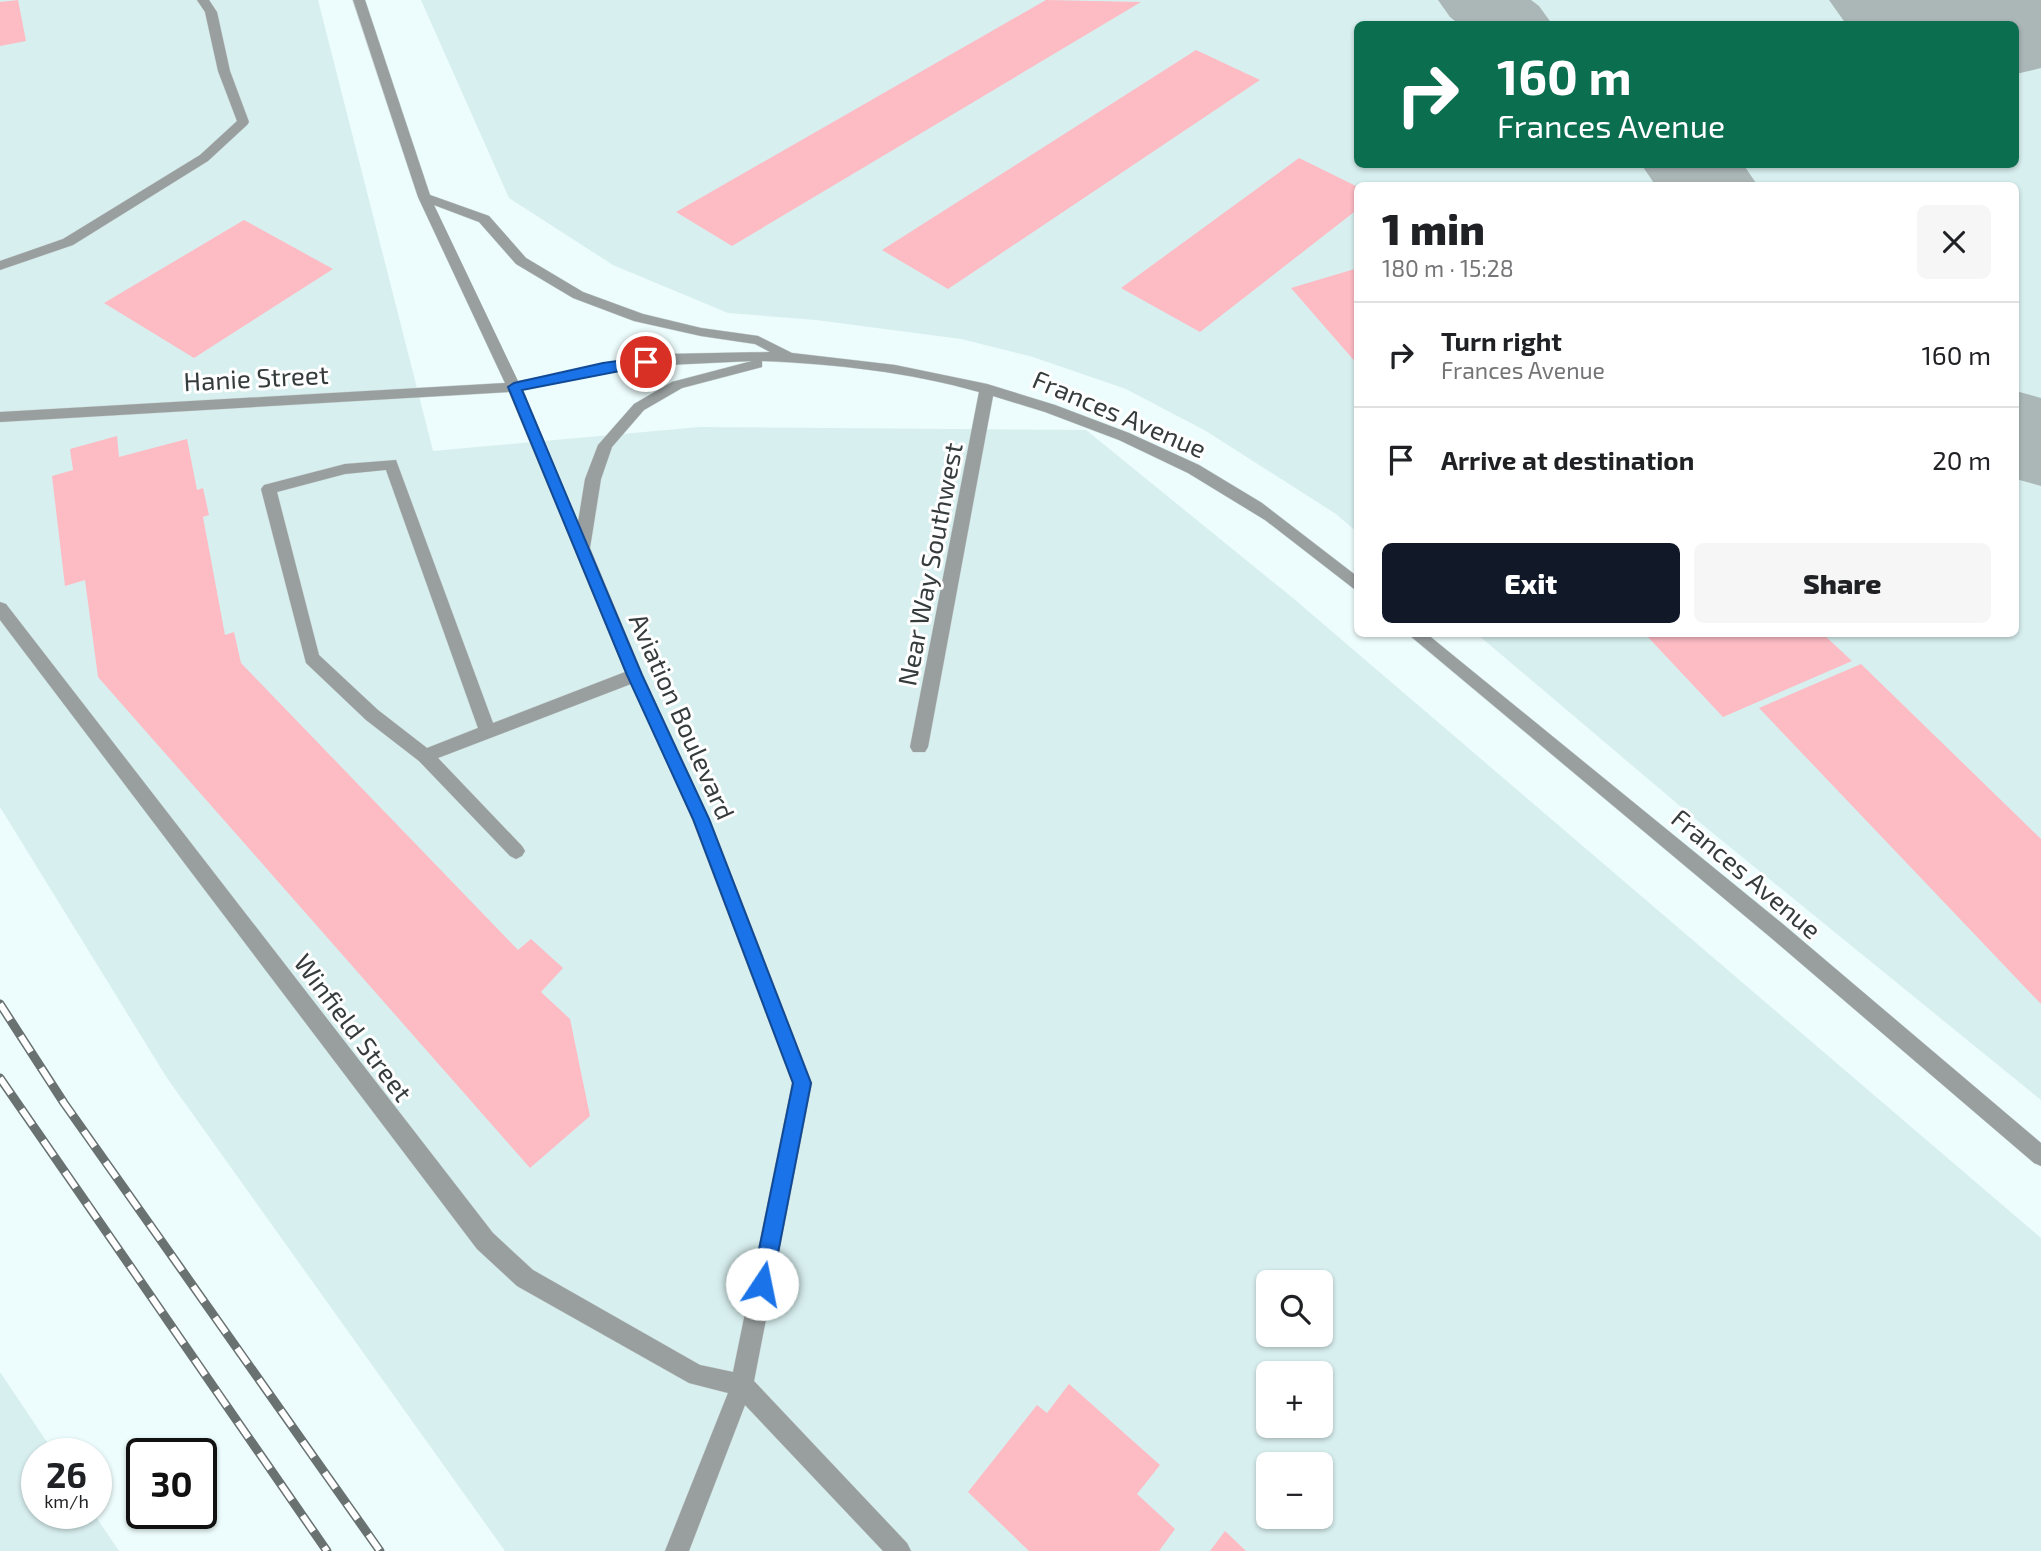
<!DOCTYPE html>
<meta charset="utf-8">
<style>
:root{--surface:#fff;--page:#f6f6f6;--text:#202124;--muted:#757577;--line:#e0e0e0;--accent:#111827}
body{margin:0;font-family:"Exo 2",sans-serif;background:var(--page);color:var(--text);height:100vh;display:flex;flex-direction:column;font-size:26px;white-space:nowrap}
*{box-sizing:border-box;margin:0}
p{font-size:23px;color:var(--muted)}
.icon{flex:none;width:38px;height:38px;fill:none;stroke:currentColor;stroke-width:2;stroke-linecap:round;stroke-linejoin:round}
.map{position:relative;flex:1;overflow:hidden}
.sheet{position:absolute;left:1354px;top:182px;width:665px;height:455px;display:flex;flex-direction:column;background:var(--surface);border-radius:10px;box-shadow:0 2px 5px #0004}
.sheet>*{flex:none}
.hud{position:absolute;left:1354px;top:21px;width:665px;height:147px;border-radius:10px;box-shadow:0 2px 5px #0004;background:#0b6e4f;color:#fff;overflow:hidden}
.tools{position:absolute;left:1256px;top:1270px;display:grid;gap:14px}
.tools a{display:grid;place-items:center;width:77px;height:77px;border-radius:10px;background:var(--surface);box-shadow:0 2px 5px #0004;font-size:35px}
.speed{position:absolute;left:21px;top:1438px;display:flex;gap:14px;font-size:35px;font-weight:700;text-align:center}
.speed>*{display:grid;place-content:center;width:91px;height:91px;border-radius:50%;background:var(--surface);box-shadow:0 2px 5px #0004;line-height:1}
.speed small{font-size:18px;font-weight:400}
.speed .limit{border:4px solid #111;border-radius:10px;background:#fff;color:#111}
.pin{position:absolute;display:grid;place-items:center;width:60px;height:60px;color:#fff;margin:-30px;border:4px solid #fff;border-radius:50%;box-shadow:0 2px 7px #0007}
.me{position:absolute;width:77px;margin:-38px;rotate:11deg;stroke-linejoin:round;filter:drop-shadow(0 0 5px #0008)}
.turn{display:flex;align-items:center;gap:24px;height:147px;padding:0 28px;font-size:32px}
.turn .icon{width:91px;height:91px;stroke-width:2.5}
.turn b{display:block;font-size:49px;line-height:60px}
.round{display:grid;place-items:center;flex:none;width:74px;height:74px;border-radius:10px;background:var(--page)}
.overview{display:flex;align-items:center;justify-content:space-between;height:119px;padding:0 28px}
h1{font-size:42px;font-weight:800;line-height:52px}
.action{display:flex;gap:14px;margin-top:auto;padding:14px 28px}
.action a{flex:1;height:80px;border-radius:10px;background:var(--accent);color:#fff;font-size:28px;font-weight:800;line-height:80px;text-align:center}
.action a+a{background:var(--page);color:var(--text)}
ul{padding:0;list-style:none}
li{display:flex;align-items:center;gap:21px;height:105px;padding:0 28px;border-top:2px solid var(--line)}
li div{flex:1}
li b{display:block;font-size:26px}
li em{font-style:normal}
.map>svg:first-child{display:block}
.built{fill:#d8efef;fill-rule:evenodd}
.lines{fill:none;stroke-linecap:round;stroke-linejoin:round}
.taxiway{fill:#abb6b6;fill-rule:evenodd}
.runway{fill:#abb6b6;fill-rule:evenodd}
.building{fill:#fdbbc4}
.minor-casing{stroke:#ccd9d9;stroke-width:1}
.minor{fill:#999f9f;fill-rule:evenodd}
.rail-casing{stroke:#697171;stroke-width:9}
.rail{stroke:#fff;stroke-width:6;stroke-dasharray:19;stroke-linecap:butt}
.route{fill:#1a73e8;stroke:#114b97;stroke-width:2}
.labels{text-anchor:middle;dominant-baseline:central;stroke-width:6;stroke-linejoin:round;paint-order:stroke}
.street-label{font-size:26px;fill:#363c3c;stroke:#fff}
</style>
<div class="map">
<svg width="2041" height="1551" viewBox="0 0 2041 1551">
<rect width="100%" height="100%" fill="#edfcfc"/>
<path class="built" d="M0,0H318L433,451L700,427L1086,430L1294,599L2041,1238V1551H505L167,1078L0,807ZM1269,1283H1321V1335H1269ZM1269,1374H1321V1426H1269ZM1269,1465H1321V1517H1269Z
M421,0H2041V1100L1693,817L1477,634H2016V186H1358V533L1336,514L1206,431L1126,389L1033,357L961,339L816,320L728,313L613,265L509,198ZM1358,24H2016V164H1358Z
M0,1372L55,1454H37V1514H94L119,1551H0Z"/>
<g class="lines">
<path class="taxiway" d="M1438,0H1531L1539,6L1552,24H1459L1450,17Z
M1641,164H1743L1758,186H1656Z
M2016,391L2041,398V486L2016,479Z"/>
<path class="runway" d="M1829,0H2041V68L2016,74V24H1846Z"/>
</g>
<path class="building" d="M18,0L26,41L0,46V2Z
M1046,0L1141,2L732,246L676,212Z
M1196,50L1260,80L948,289L882,250Z
M1299,158L1358,187V209L1200,332L1121,288Z
M244,220L333,269L194,358L104,303Z
M1358,268V365L1291,288Z
M117,436L119,457L187,439L197,490L203,488L209,515L203,517L225,635L234,632L241,663L518,950L531,939L563,968L541,992L570,1019L590,1116L530,1168L98,677L85,580L65,586L52,476L73,470L70,449Z
M1645,634H1823L1852,661L1723,717Z
M1861,664L2041,839V1004L1759,708Z
M1069,1384L1160,1465L1137,1494L1175,1529L1159,1551H1029L968,1492L1037,1405L1047,1413Z
M1225,1531L1246,1551H1210Z"/>
<g class="lines">
<defs>
<path id="minor" d="M197,0H209L217,12L230,71L249,122L247,125L208,161L73,245L0,270V261L63,239L200,155L237,121L218,71L205,12Z
M353,0H365L430,195L489,216L526,258L583,292L643,314L701,328L758,336L792,353L895,365L987,384L1055,405L1129,433L1199,465L1262,503L1358,577V592L1265,520L1188,473L1119,440L1045,412L993,396L928,747L925,752H913L910,747L979,392C909,372 835,364 762,361V367L682,388L644,410L612,447L601,479L590,548L643,675L710,819L812,1083L754,1381L907,1543L911,1551H883L745,1405L689,1551H665L728,1393L689,1383L517,1286L477,1249L0,620V602L6,604L493,1233L533,1270L700,1365L733,1372L792,1083L692,819L631,684L438,758L522,846L525,851L522,856L516,859L510,856L419,761L366,720L306,663L261,489L264,485L345,464L396,460L493,723L625,672L509,392L0,422V412L505,383L418,197ZM434,205L479,222L516,264L573,298L634,321L701,336L755,344L770,352L666,354L518,381ZM752,361L672,382L634,404L598,445L585,479L578,522L523,390L646,366ZM386,470L478,728L427,748L378,710L319,655L277,492L345,474Z
M1408,634H1427L1784,925L2041,1143V1166L2034,1163L1770,937Z"/>
</defs>
<use href="#minor" class="minor-casing"/>
<use href="#minor" class="minor"/>
<defs>
<path id="rail" d="M0,1004L64,1103L380,1551
M0,1078L327,1551"/>
</defs>
<use href="#rail" class="rail-casing"/>
<use href="#rail" class="rail"/>
</g>
<path class="route" d="M646,357L651,359V365L522,390L642,675L709,819L811,1083L772,1284L769,1291L762,1294L755,1291L752,1284L793,1083L693,819L627,675L508,387L514,383L603,363Z"/>
<g class="labels">
<g class="street-label">
<text transform="translate(256 377) rotate(-3)">Hanie Street</text>
<text transform="translate(1120 413) rotate(23)">Frances Avenue</text>
<text transform="translate(929 564) rotate(-79)">Near Way Southwest</text>
<text transform="translate(683 716) rotate(66)">Aviation Boulevard</text>
<text transform="translate(1747 873) rotate(40)">Frances Avenue</text>
<text transform="translate(354 1027) rotate(53)">Winfield Street</text>
</g>
</g>
</svg>
<div class="tools">
<a><svg class="icon" aria-label="search" viewBox="0 0 24 24"><circle cx="10" cy="10" r="6"/><path d="M15 15l6 6"/></svg></a>
<a>+</a>
<a>−</a>
</div>
<div class="speed"><div>26<small>km/h</small></div><div class="limit">30</div></div>
<div class="pin" style="left:646px;top:362px;background:#d93025"><svg class="icon" aria-label="arrive" viewBox="0 0 24 24"><path d="M6 21V4h12l-3 4 3 4H6"/></svg></div>
<svg class="me" style="left:762px;top:1284px" viewBox="-20 -20 40 40"><circle r="19" fill="#fff"/><path d="M0-13L10 11 0 6-10 11z" fill="#1a73e8"/></svg>
<div class="hud">
<div class="turn"><svg class="icon" aria-label="right" viewBox="0 0 24 24"><path d="M7 20v-9h11M14 6l5 5-5 5"/></svg><div><b>160 m</b>Frances Avenue</div></div>
</div>
<section class="sheet">
<div class="overview"><div><h1>1 min</h1><p>180 m · 15:28</p></div><a class="round"><svg class="icon" aria-label="close" viewBox="0 0 24 24"><path d="M6 6l12 12M18 6L6 18"/></svg></a></div>
<ul>
<li><svg class="icon" aria-label="right" viewBox="0 0 24 24"><path d="M7 20v-9h11M14 6l5 5-5 5"/></svg><div><b>Turn right</b><p>Frances Avenue</p></div><em>160 m</em></li>
<li><svg class="icon" aria-label="arrive" viewBox="0 0 24 24"><path d="M6 21V4h12l-3 4 3 4H6"/></svg><div><b>Arrive at destination</b></div><em>20 m</em></li>
</ul>
<div class="action"><a>Exit</a><a>Share</a></div>
</section>
</div>
